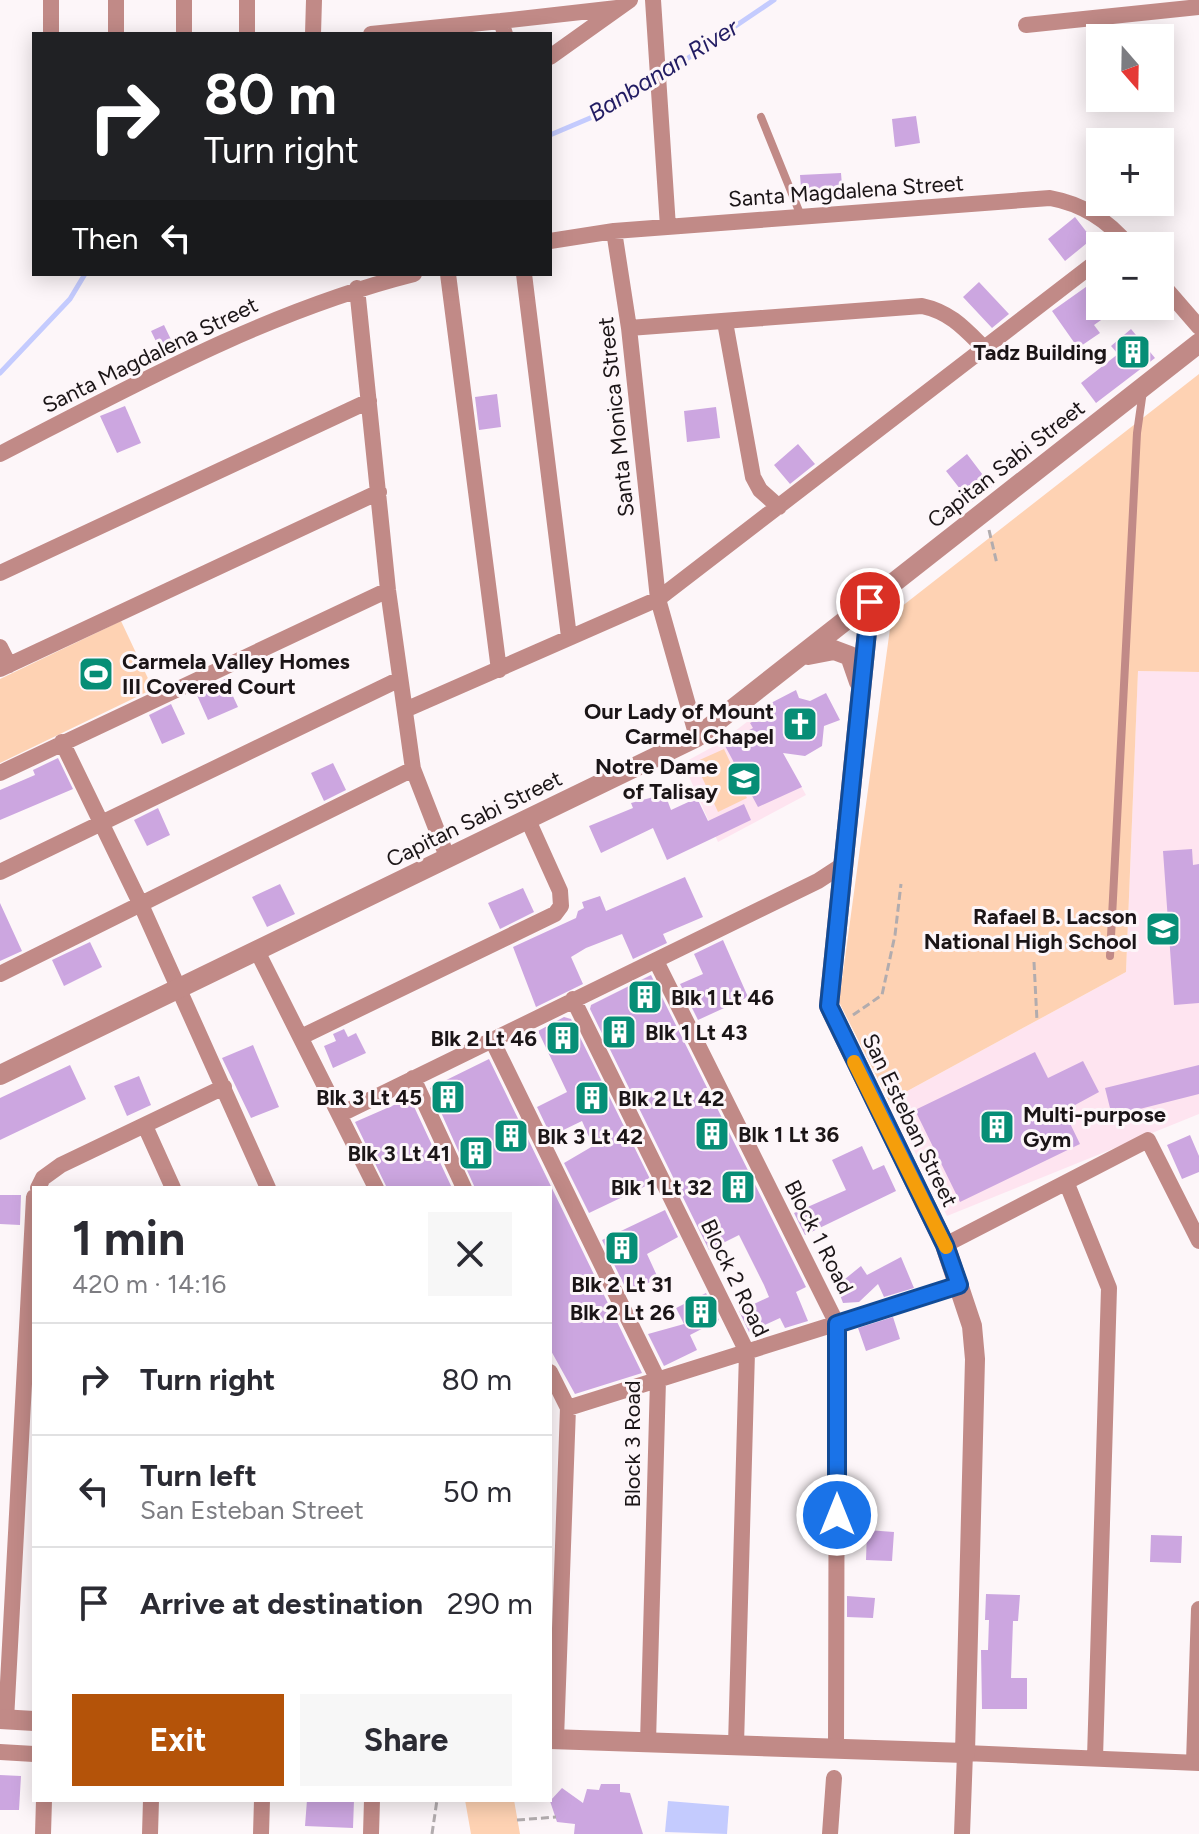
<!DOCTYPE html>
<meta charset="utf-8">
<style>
:root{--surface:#fff;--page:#f7f7f7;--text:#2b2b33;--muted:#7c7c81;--line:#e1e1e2;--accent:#b45309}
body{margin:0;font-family:Figtree,sans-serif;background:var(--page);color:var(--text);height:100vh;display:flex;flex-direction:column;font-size:30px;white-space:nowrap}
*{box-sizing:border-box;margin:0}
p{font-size:26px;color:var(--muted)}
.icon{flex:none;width:44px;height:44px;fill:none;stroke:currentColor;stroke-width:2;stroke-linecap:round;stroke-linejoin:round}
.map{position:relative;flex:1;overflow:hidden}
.side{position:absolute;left:32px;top:1186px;width:520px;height:616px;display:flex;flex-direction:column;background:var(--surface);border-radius:0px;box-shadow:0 4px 20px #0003}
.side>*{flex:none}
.banner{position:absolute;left:32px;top:32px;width:520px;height:244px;border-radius:0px;box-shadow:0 4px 20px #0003;background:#202124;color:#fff;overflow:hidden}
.needle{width:52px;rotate:160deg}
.buttons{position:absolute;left:1086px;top:24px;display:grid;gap:16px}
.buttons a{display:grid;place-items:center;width:88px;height:88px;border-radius:0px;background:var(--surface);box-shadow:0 4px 20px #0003;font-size:40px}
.pin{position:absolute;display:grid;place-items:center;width:68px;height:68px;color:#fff;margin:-34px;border:4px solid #fff;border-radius:50%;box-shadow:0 2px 8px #0007}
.me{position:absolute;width:88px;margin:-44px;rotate:0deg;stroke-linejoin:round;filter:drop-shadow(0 0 6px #0008)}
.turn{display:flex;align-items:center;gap:28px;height:168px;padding:0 40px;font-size:36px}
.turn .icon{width:104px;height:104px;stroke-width:2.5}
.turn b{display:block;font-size:56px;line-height:68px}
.then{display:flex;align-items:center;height:76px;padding:0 40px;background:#0003;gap:16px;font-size:30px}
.round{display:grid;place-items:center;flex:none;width:84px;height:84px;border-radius:0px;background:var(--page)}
.summary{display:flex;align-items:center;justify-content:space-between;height:136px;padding:0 40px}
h1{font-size:48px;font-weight:700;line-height:60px}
.action{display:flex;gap:16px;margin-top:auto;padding:16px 40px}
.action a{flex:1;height:92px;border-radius:0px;background:var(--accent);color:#fff;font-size:32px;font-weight:700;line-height:92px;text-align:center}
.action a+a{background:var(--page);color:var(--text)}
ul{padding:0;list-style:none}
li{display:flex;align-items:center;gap:24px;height:112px;padding:0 40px;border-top:2px solid var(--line)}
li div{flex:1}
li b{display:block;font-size:30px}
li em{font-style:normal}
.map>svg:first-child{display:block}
.built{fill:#fee4f0}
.green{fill:#fed2b3}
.water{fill:#c4cbfe}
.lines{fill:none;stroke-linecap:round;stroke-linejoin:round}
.stream{stroke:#c4cbfe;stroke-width:5}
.building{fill:#cca6e0}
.path{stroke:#b2acae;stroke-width:3;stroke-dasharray:8 4;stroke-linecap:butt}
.service{stroke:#c18a87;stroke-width:8}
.minor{stroke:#c18a87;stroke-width:16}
.tertiary{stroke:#c18a87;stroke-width:20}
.route-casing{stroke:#114b97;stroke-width:20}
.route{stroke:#1a73e8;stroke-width:14}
.slow{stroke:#f59e0b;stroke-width:14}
.labels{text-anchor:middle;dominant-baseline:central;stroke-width:6;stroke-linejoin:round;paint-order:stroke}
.street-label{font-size:22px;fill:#1b1517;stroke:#fdf6f9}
.poi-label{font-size:22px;font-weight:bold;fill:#1b1517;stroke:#fdf6f9;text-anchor:end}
.water-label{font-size:24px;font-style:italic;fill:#221c63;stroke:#fdf6f9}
</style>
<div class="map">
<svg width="1199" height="1834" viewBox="0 0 1199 1834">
<rect width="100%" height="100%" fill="#fdf6f9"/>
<path class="built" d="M1138,671L1199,672V1114L947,1216L889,1101L1126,972Z
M760,712L806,795L718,842L683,763L718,744Z"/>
<path class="green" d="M1199,374V672L1138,671L1126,972L889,1101L839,1002L892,614Z
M121,621L153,689L0,763V679Z
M724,749L747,798L718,812L695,762Z
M465,1800H514L520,1834H471Z"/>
<path class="water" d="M668,1801L729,1806L727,1834L665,1832Z"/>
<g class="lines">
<path class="stream" d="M663,75L774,0
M550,135L609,110L655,80
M0,373L70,299L85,274"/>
</g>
<path class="building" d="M916,116L920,143L895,147L892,119Z
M841,173L843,198L802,200L800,175Z
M1075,217L1092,239L1065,261L1048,239Z
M1100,277V306H1121L1094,325L1100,333L1078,348L1052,311Z
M979,282L1009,314L992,328L963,297Z
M164,325L177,352L164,358L151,331Z
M1131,329L1155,358L1096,403L1081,383L1118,354L1111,346Z
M497,394L501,427L479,430L475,397Z
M125,406L141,443L117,453L100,416Z
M716,407L720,438L687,442L684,411Z
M798,444L815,464L790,484L774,465Z
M967,454L992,487L971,503L946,471Z
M225,679L238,707L208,720L196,693Z
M796,690L799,698L810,701L826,693L840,720L824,726L822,746L805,756L783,753L802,787L758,807L724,744L753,728L750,723L770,712L769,704Z
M171,704L185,734L162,744L149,715Z
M58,758L73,789L0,820V790L35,775L33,770Z
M333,763L346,790L324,801L311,773Z
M665,794L671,810L697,798L708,821L744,804L751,820L667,860L653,828L601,853L589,826L633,808L631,803Z
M158,808L170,835L147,846L134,820Z
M1192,849L1193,865L1199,864V1003L1174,1005L1163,851Z
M685,877L703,917L663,934L667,943L633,959L622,934L586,948L571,957L583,984L536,1007L513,947L576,918L578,911L584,908L582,902L600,896L606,911Z
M280,884L295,914L267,927L252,897Z
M523,888L534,912L500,929L488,903Z
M0,903L22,951L0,961Z
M723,940L748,997L698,1020L680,984L703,974L694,954Z
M90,942L102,967L64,986L52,960Z
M651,975L806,1287L796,1292L808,1321L785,1328L780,1318L749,1332L739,1311L769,1297L764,1285L739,1235L709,1250L590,1009L591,1005Z
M564,1017L571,1019L652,1183L589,1213L564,1163L593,1146L582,1121L551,1136L537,1107L567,1092L538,1031Z
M344,1029L348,1037L356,1033L366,1053L333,1068L324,1046L336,1041L333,1034Z
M253,1045L279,1107L251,1118L222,1058Z
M1035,1052L1048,1078L1083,1061L1099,1092L1064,1111L1080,1144L960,1202L915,1110Z
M489,1059L642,1373L575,1394L550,1349V1188H475L430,1088Z
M70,1065L86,1099L0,1140V1098Z
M1199,1065V1094L1112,1116L1105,1088Z
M139,1076L151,1105L127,1116L114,1086Z
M410,1098L452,1188H387L355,1122Z
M1190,1135L1199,1156V1172L1182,1179L1167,1145Z
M862,1146L873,1170L884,1165L896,1191L805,1235L794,1213L846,1190L832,1160Z
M0,1195H21L20,1225L0,1224Z
M665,1210L678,1237L647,1254L658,1278L628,1293L602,1240Z
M901,1257L914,1288L884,1297L878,1284L859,1302L843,1303L834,1279H845L861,1266L867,1275Z
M706,1293L719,1320L690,1335L697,1350L664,1366L648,1334L684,1324L676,1308Z
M893,1317L900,1339L866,1351L858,1328Z
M867,1530L894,1532L892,1561L866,1560Z
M1151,1535L1182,1536L1181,1563L1150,1562Z
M986,1594L1020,1595L1018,1621H1013L1011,1678H1027V1709H982L981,1650H988L989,1620H985Z
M847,1596L875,1598L873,1618L847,1617Z
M0,1775L21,1776L19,1810H0Z
M601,1784H620V1792L630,1793L643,1834H574L575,1824L557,1822L550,1801L562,1788L583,1803L587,1789L599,1790Z
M307,1800H354L353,1828L305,1826Z"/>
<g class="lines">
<path class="path" d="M989,530L997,564
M1034,962L1037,1021
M853,1015L882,995L895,935L901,884
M517,1820L556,1817
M432,1834L437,1800"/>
<path class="service" d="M761,117L801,216
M1110,956L1137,433L1143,391"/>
<path class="minor" d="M247,0V34
M653,0L668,227
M501,21L617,8
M1026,25L1199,7
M51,34V0
M116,34V0
M184,34V0
M313,34L314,0
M371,34L501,21L505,34
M550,57L630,0
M614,231L629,328L658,599L697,737
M550,241L614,231L1050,198C1083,204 1108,220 1129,246
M448,274L499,670
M524,274L569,637
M1160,282L1199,327
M357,288L388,590L413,769L448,859
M725,322L753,477L760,490L779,507
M629,328L922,306C950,312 964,328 984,348
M0,454C134,385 267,311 414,274
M0,573L369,401
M0,647L9,665
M0,669L379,492
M405,710L658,599L1100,259
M62,742L142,907L268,1188
M0,773L388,590
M0,872L400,679
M257,951L376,1188
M656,961L837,1324L836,1749
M0,974L413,769
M573,999L747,1352L736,1745
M301,1037L555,914L561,906L560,891L528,820
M492,1040L658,1380L648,1742
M413,1078L464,1188
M341,1114L818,881L841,866
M145,1126L173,1188
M1067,1184L1109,1288L1095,1758
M38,1188L43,1178L61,1165L224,1087
M945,1245L1148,1140L1199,1241
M550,1372L568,1408L556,1739
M568,1408L959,1285
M6,1720L34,1197
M0,1752L34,1754
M1194,1762L1199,1609
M43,1834L44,1800
M150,1834L151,1800
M261,1834L262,1800
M371,1834L372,1800
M830,1834L834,1778
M962,1834L965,1753L1199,1763"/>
<path class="tertiary" d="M808,655L834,650L850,656L859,682
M0,1075L697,737L1199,343
M0,1719L34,1721
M550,1739L965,1753L975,1359L972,1326L945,1245L829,1006L870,602"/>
</g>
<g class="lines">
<defs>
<path id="route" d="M837,1515V1324L959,1285L945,1245L829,1006L870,602"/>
</defs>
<use href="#route" class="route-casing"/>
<use href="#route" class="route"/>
<path class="slow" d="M854,1062L946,1247"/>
</g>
<defs>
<symbol id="building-square" viewBox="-11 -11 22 22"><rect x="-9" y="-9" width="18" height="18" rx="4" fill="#078e76" stroke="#fdf6f9"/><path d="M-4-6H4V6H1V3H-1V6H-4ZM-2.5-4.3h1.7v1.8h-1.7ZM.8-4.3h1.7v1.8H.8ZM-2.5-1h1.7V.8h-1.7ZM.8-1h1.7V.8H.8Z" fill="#fff"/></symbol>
<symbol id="stadium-square" viewBox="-11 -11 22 22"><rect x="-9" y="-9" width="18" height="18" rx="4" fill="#078e76" stroke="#fdf6f9"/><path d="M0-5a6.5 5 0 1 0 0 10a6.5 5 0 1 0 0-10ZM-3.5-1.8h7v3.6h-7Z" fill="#fff"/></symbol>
<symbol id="church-square" viewBox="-11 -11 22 22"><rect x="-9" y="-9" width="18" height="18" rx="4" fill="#078e76" stroke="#fdf6f9"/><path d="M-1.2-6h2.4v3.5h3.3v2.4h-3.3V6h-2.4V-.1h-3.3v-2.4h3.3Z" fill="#fff"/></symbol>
<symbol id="school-square" viewBox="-11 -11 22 22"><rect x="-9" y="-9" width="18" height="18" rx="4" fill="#078e76" stroke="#fdf6f9"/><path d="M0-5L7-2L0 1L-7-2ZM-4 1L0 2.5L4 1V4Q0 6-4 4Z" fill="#fff"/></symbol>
</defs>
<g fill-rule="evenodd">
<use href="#building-square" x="1113" y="332" width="40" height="40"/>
<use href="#stadium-square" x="76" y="654" width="40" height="40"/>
<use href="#church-square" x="780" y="704" width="40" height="40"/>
<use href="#school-square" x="724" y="759" width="40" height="40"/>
<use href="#school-square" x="1143" y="909" width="40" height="40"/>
<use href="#building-square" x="625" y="977" width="40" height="40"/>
<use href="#building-square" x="599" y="1012" width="40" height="40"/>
<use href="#building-square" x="543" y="1018" width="40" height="40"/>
<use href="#building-square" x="428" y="1077" width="40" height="40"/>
<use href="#building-square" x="572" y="1078" width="40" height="40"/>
<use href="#building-square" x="977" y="1107" width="40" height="40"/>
<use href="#building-square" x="692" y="1114" width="40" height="40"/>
<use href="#building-square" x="491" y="1116" width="40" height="40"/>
<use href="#building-square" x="456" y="1133" width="40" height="40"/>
<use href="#building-square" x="718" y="1167" width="40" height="40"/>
<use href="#building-square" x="602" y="1228" width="40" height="40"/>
<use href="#building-square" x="681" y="1292" width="40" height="40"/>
</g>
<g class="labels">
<g class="street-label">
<text transform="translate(846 191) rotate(-4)">Santa Magdalena Street</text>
<text transform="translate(150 355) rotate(-26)">Santa Magdalena Street</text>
<text transform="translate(616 417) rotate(-96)">Santa Monica Street</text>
<text transform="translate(1006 464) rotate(-38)">Capitan Sabi Street</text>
<text transform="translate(474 819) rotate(-26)">Capitan Sabi Street</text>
<text transform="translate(910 1120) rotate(64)">San Esteban Street</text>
<text transform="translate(819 1237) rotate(63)">Block 1 Road</text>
<text transform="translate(735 1278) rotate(64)">Block 2 Road</text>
<text transform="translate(632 1444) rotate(-90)">Block 3 Road</text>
</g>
<g class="poi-label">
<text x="1107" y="352">Tadz Building</text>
<text x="122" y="661" text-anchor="start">Carmela Valley Homes<tspan x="122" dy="25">III Covered Court</tspan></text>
<text x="774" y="711">Our Lady of Mount<tspan x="774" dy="25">Carmel Chapel</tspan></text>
<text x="718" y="766">Notre Dame<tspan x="718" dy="25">of Talisay</tspan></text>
<text x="1137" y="916">Rafael B. Lacson<tspan x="1137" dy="25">National High School</tspan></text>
<text x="671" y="997" text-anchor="start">Blk 1 Lt 46</text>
<text x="645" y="1032" text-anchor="start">Blk 1 Lt 43</text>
<text x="537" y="1038">Blk 2 Lt 46</text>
<text x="422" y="1097">Blk 3 Lt 45</text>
<text x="618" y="1098" text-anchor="start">Blk 2 Lt 42</text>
<text x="1023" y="1114" text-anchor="start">Multi-purpose<tspan x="1023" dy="25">Gym</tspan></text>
<text x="738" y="1134" text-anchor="start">Blk 1 Lt 36</text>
<text x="537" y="1136" text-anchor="start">Blk 3 Lt 42</text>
<text x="450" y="1153">Blk 3 Lt 41</text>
<text x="712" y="1187">Blk 1 Lt 32</text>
<text x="622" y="1284" text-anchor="middle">Blk 2 Lt 31</text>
<text x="675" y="1312">Blk 2 Lt 26</text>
</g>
<g class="water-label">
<text transform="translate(663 70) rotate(-32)">Banbanan River</text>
</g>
</g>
</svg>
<div class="buttons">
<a><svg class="needle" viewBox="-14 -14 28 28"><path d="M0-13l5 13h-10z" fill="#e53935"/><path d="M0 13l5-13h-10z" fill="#7c7c81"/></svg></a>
<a>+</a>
<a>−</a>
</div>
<div class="pin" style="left:870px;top:602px;background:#d93025"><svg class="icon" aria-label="arrive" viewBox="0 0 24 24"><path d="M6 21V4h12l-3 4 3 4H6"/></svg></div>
<svg class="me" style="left:837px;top:1515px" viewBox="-20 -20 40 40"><circle r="17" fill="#1a73e8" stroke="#fff" stroke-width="3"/><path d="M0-11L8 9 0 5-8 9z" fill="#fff"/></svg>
<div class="banner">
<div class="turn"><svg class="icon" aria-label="right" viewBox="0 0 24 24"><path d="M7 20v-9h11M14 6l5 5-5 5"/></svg><div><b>80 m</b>Turn right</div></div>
<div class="then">Then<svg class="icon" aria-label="left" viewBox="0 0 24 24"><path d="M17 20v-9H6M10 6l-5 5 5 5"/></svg></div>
</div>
<section class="side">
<div class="summary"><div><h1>1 min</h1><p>420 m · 14:16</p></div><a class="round"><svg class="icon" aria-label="close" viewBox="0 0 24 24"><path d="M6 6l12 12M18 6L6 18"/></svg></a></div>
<ul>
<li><svg class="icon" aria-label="right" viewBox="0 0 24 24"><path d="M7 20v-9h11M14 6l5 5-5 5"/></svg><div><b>Turn right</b></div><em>80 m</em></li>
<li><svg class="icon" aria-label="left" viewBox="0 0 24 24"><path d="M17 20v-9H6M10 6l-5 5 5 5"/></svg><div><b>Turn left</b><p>San Esteban Street</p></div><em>50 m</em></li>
<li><svg class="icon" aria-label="arrive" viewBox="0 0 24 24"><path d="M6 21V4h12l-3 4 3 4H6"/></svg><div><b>Arrive at destination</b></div><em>290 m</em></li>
</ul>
<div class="action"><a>Exit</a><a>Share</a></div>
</section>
</div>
